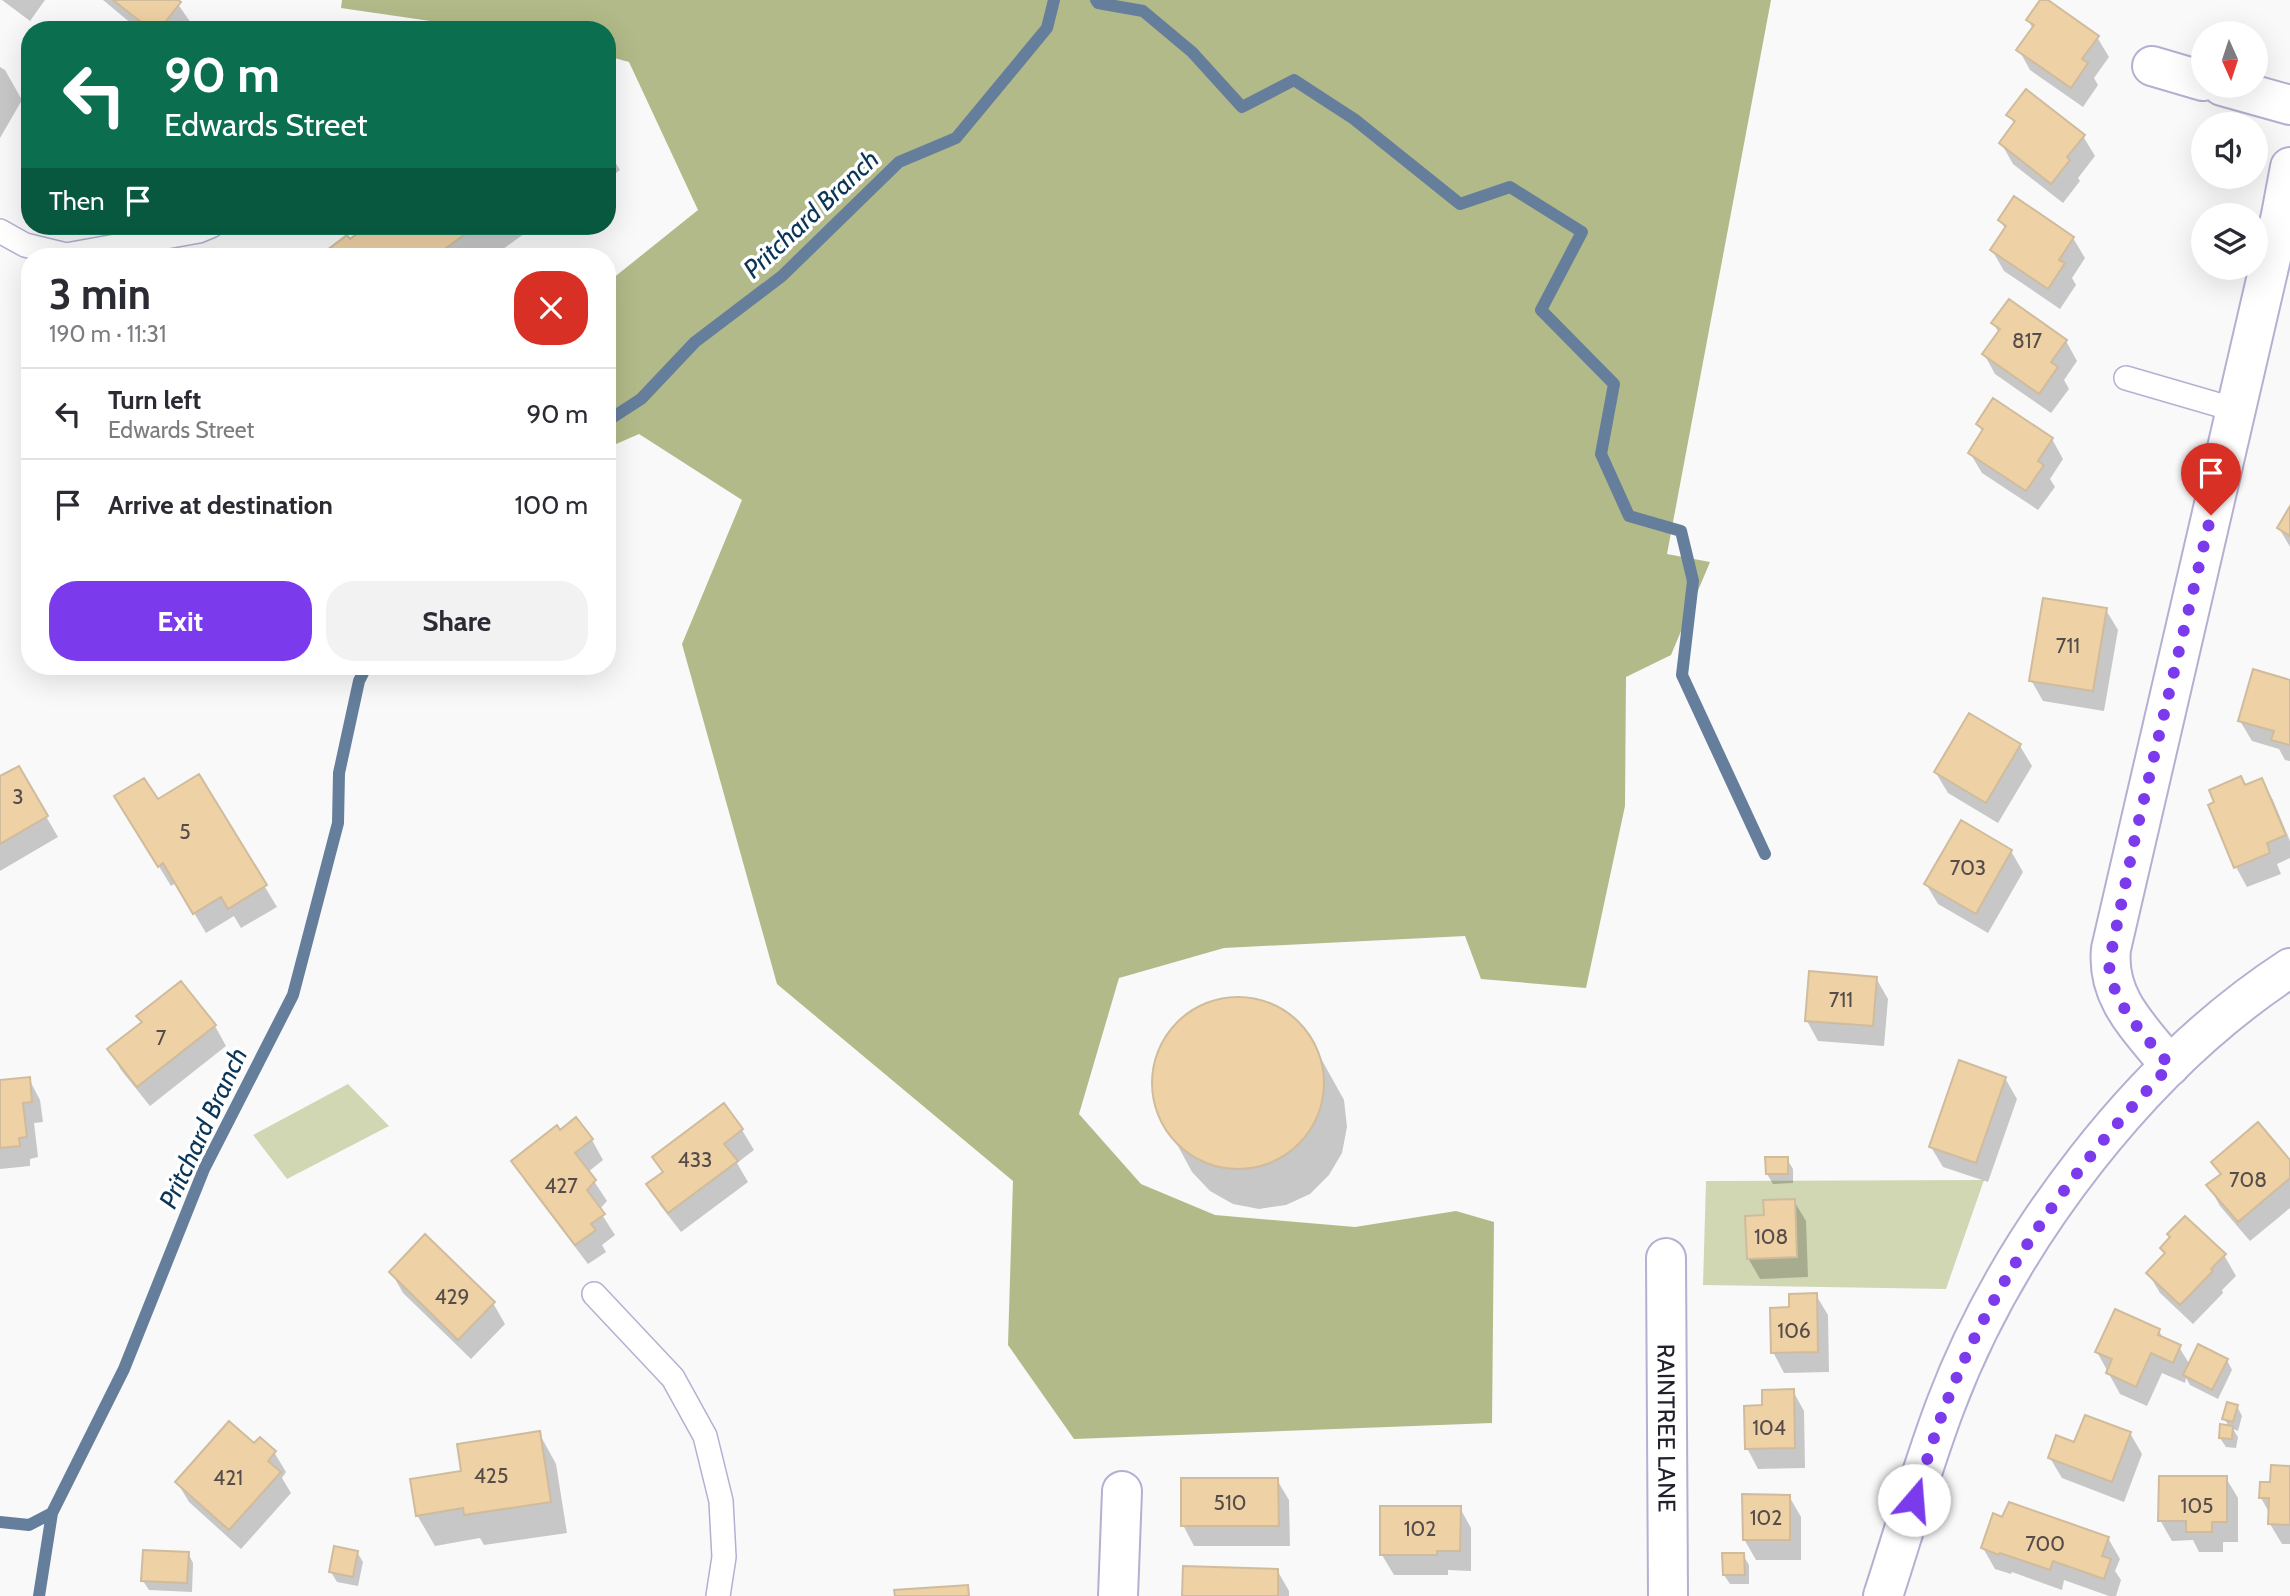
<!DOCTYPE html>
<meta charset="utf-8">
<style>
:root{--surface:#fff;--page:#f2f2f3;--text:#2b2b33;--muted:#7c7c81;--line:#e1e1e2;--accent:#7c3aed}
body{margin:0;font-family:Cabin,sans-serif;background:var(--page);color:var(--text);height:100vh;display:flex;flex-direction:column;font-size:26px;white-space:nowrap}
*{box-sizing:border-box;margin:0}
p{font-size:23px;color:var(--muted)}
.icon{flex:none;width:38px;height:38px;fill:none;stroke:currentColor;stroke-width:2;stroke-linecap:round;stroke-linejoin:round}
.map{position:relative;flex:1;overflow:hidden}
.sheet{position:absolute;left:21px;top:248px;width:595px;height:427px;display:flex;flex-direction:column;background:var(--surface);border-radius:28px;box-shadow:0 7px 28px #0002}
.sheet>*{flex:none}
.top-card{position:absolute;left:21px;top:21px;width:595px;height:214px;border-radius:28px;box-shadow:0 7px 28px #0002;background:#0b6e4f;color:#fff;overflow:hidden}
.needle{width:46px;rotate:177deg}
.controls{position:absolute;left:2191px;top:21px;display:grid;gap:14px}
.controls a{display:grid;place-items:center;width:77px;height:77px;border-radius:50%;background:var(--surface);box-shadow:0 7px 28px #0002;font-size:35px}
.pin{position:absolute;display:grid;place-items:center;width:60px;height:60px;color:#fff;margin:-72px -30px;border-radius:50% 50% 50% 0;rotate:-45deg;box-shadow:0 0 7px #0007}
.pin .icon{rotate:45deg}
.me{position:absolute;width:77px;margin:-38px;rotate:18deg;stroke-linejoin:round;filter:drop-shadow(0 0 5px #0008)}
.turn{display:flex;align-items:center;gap:24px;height:147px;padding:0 28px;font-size:32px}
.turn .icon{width:91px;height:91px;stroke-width:2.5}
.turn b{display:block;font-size:49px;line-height:60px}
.then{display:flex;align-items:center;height:66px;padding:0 28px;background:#0003;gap:14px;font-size:26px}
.round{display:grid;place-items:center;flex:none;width:74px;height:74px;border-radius:28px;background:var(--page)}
.headline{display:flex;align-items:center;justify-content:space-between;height:119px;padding:0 28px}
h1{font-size:42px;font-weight:800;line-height:52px}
.cta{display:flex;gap:14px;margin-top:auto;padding:14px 28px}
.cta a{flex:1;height:80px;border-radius:28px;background:var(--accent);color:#fff;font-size:28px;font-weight:800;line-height:80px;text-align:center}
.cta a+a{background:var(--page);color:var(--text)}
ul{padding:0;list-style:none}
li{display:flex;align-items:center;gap:21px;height:91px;padding:0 28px;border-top:2px solid var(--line)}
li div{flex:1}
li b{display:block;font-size:26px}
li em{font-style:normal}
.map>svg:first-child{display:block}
.green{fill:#d1d7b3}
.forest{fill:#b2ba89}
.shadow{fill:#0003}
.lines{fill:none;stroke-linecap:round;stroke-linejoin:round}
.stream{stroke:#657e9c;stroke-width:12}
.building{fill:#eed1a4;stroke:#d0bc9d;stroke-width:2}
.lane-casing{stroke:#b3b0d2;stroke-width:26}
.street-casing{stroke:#b3b0d2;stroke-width:42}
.secondary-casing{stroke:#b3b0d2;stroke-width:42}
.lane{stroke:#fff;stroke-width:23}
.street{stroke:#fff;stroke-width:38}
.secondary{stroke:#fff;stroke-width:38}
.route{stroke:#7c3aed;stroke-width:12;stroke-dasharray:0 21.6}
.labels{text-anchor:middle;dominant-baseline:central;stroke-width:7;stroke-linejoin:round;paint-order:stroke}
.number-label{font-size:21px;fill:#554c4b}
.street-label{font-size:24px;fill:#22202d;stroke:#fff}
.water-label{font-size:26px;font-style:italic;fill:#093558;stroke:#fff}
</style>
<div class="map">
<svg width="2290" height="1596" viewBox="0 0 2290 1596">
<rect width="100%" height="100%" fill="#f9f9f9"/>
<path class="green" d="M348,1084L389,1126L287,1179L253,1135Z
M1984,1180L1946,1289L1703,1285L1706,1181Z"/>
<path class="forest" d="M342,0H1771L1667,554L1710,562L1671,655L1626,677L1625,806L1586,988L1481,979L1465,936L1224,948L1119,978L1079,1114L1141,1184L1215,1215L1355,1227L1456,1211L1494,1222L1492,1423L1074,1439L1008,1345L1013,1181L777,984L682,644L742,500L639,434L607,448V283L698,210L629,62L607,56V30H492L341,8Z"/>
<path class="shadow" d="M2,0H45L30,21Z
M103,0H175L191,23L186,30H139Z
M2042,0H2045L2097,37L2109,57L2094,78L2098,85L2083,107L2030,70L2019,50L2033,29L2028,20Z
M0,67L5,70L22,100L0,138Z
M2009,115L2083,136L2095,156L2078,178L2080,181L2063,203L2013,164L2001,143L2015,125Z
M607,149L620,170L607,180Z
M2000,220L2073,238L2085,258L2072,278L2076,285L2060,309L2004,271L1992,250L2006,230Z
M370,226H535L492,257H321L347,238L349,241Z
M1993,323L2066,341L2077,361L2064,380L2069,389L2051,413L1995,374L1984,354L1999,333Z
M1978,424L2052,439L2063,459L2050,479L2055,487L2038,510L1982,473L1970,453L1983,433Z
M2290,510V547L2279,528Z
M2106,610L2118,630L2104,711L2043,701L2031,680Z
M2290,681V761L2285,760L2279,749L2252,741L2240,721Z
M2020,746L2032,766L1998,823L1948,793L1936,773Z
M18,768L58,837L0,871V778Z
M198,776L277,907L241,928L234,916L206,933L176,883L171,886L128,816Z
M2261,780L2273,800L2290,841V858L2277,864L2281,874L2247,887L2236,867L2245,787Z
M2011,851L2023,872L1988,933L1938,904L1926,884Z
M1876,978L1888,999L1884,1046L1818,1041L1807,1021Z
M1241,999L1267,1003L1290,1016L1308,1035L1344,1100L1347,1127L1342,1153L1329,1175L1310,1194L1286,1205L1259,1209L1233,1204L1210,1191L1192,1172L1157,1107L1153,1080L1158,1054L1171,1031L1190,1013L1214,1002Z
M139,1016L215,1026L226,1046L150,1106L121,1070L109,1049L143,1023Z
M2005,1078L2017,1099L1988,1182L1943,1167L1931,1147Z
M29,1079L40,1100L43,1122L34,1123L38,1157L30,1159V1166L0,1169V1082Z
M576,1120L592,1140L603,1160L588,1172L607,1201L599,1210L615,1235L602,1245L606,1252L588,1264L525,1181L513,1161Z
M742,1130L754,1150L737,1163L748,1182L681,1232L660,1205L649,1185Z
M1787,1159L1793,1169V1183L1773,1184L1767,1174Z
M2213,1162L2290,1163V1208L2250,1241L2220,1206L2209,1186L2221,1176Z
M1794,1201L1806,1221L1808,1277L1760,1279L1748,1258L1765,1217Z
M2162,1249L2224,1255L2236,1276L2222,1290L2223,1293L2193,1324L2160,1293L2148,1273L2166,1255Z
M391,1272L493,1303L505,1324L471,1359L403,1293Z
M1816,1295L1828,1315L1829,1372L1784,1373L1773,1352Z
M2159,1331L2164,1340L2179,1347L2190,1365L2227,1360L2232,1370L2218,1399L2190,1385L2186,1378L2185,1383L2162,1373L2147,1406L2120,1394L2097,1352Z
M1793,1391L1804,1411L1805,1468L1758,1469L1747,1448L1764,1406Z
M2237,1406L2242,1416L2238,1431L2233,1429L2238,1437L2236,1448L2226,1447L2220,1438L2229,1427L2224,1418Z
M539,1433L556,1464L567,1533L484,1545L480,1538L435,1546L417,1515L463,1472Z
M2130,1433L2142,1454L2124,1502L2062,1478L2050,1458L2075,1444Z
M254,1445L274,1452L286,1472L282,1478L291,1493L241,1549L189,1502L177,1482Z
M2290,1468V1544H2282L2270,1524V1514L2261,1498L2272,1484Z
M2226,1478L2238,1498V1542H2223V1552H2199L2193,1540L2172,1541L2160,1520Z
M1277,1480L1289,1500L1290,1546H1194L1183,1525Z
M1789,1496L1801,1517V1560H1756L1744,1539Z
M1460,1508L1471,1528V1571L1448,1570V1575H1394L1382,1555Z
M2108,1538L2120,1559L2115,1571L2121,1580L2116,1596H2109L2064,1580L2062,1590L2012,1572L2011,1574L1995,1569L1983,1548Z
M357,1552L363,1562L358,1586L337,1582L331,1572Z
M188,1553L193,1563L192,1592L149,1590L143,1581Z
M1743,1555L1749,1565V1584H1730L1724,1575Z
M1277,1570L1289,1591V1596H1184Z"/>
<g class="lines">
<path class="stream" d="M1096,0L1098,3L1143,11L1192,52L1242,107L1294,80L1354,119L1460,204L1510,187L1582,232L1541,310L1614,384L1601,454L1629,516L1681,531L1693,581L1682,675L1765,854
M607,421L641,399L695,342L782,276L899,162L956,138L1047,28L1054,0
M0,1522L29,1525L52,1513
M39,1596L52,1513L124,1369L204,1169L293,995L338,823L339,773L359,681L366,667"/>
</g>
<path class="building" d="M113,0H178L181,2L159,30H151Z
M2040,0H2048L2099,36L2082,59L2088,63L2071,88L2016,50L2034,25L2026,20Z
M2026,89L2085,135L2067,157L2070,160L2051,184L1999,143L2015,121L2006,115Z
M2014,196L2074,237L2059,260L2065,263L2048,289L1990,250L2006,226L1998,220Z
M367,226H476L434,257H318L347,235L350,239Z
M2009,299L2067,340L2051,362L2058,367L2039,394L1982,354L2000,329L1991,323Z
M1993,398L2053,438L2038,461L2044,465L2026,491L1968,453L1983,429L1976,424Z
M2290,506V536L2277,528Z
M2043,598L2107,608L2093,691L2029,681Z
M2253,669L2290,680V745L2271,740L2274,731L2238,721Z
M1969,713L2021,744L1986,803L1934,772Z
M19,766L48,816L0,844V776Z
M199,774L267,885L228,909L221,897L193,914L163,863L158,867L114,796L144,778L158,799Z
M2241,776L2245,785L2262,778L2286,835L2267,843L2270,853L2234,868L2208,805L2214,802L2209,790Z
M1961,820L2012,850L1976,914L1924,884Z
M1809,971L1877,977L1873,1026L1805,1021Z
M181,981L216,1025L137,1087L107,1049L142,1022L136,1016Z
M1152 1083a86 86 0 1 1 172 0a86 86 0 1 1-172 0Z
M1959,1060L2006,1077L1976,1163L1929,1147Z
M30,1077L32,1102L23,1103L27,1137L19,1138L20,1146L0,1148V1080Z
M724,1103L743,1129L724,1144L738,1161L668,1213L646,1184L663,1172L652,1157Z
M576,1117L593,1139L575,1153L596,1180L587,1190L605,1214L591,1224L596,1230L575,1245L511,1161L557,1125L560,1130Z
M2258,1122L2290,1160V1178L2238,1222L2206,1185L2221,1174L2211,1162Z
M1765,1157H1788V1174H1766Z
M1795,1199L1797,1257L1747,1259L1745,1216L1764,1215L1763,1200Z
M2185,1216L2226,1254L2211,1269L2213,1271L2180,1305L2146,1273L2165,1253L2160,1248L2170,1237L2167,1234Z
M425,1234L495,1302L458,1340L389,1272Z
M1817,1293L1818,1352L1771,1353L1770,1308L1789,1307V1294Z
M2115,1309L2160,1329L2158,1335L2181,1345L2173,1363L2151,1353L2136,1387L2106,1373L2112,1359L2095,1352Z
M2198,1344L2228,1359L2212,1390L2183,1375Z
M1794,1389L1795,1448L1745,1449L1744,1406L1762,1405V1390Z
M2227,1402L2238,1405L2233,1422L2222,1419Z
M2085,1415L2131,1432L2112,1482L2048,1458L2056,1435L2074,1442Z
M229,1421L254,1443L260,1437L276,1451L268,1461L281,1472L229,1530L175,1482Z
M2220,1424L2233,1426L2232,1439L2219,1438Z
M540,1431L551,1502L464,1515L463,1508L416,1516L410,1479L461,1471L457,1444Z
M2271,1465L2290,1466V1525L2268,1524L2269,1498H2259L2260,1482H2270Z
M2159,1476H2227V1522H2212V1532H2186V1521H2158Z
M1181,1478H1278L1279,1526H1181Z
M1742,1494L1790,1495V1540H1743Z
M2009,1502L2109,1537L2102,1556L2111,1559L2104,1579L2053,1561L2050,1570L2000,1553L1999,1555L1981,1548L1993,1513L2002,1517Z
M1380,1506H1461L1460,1551H1437V1555H1380Z
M334,1546L358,1551L353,1577L329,1572Z
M143,1550L189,1552L187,1583L141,1581Z
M1722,1553H1744L1745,1575H1723Z
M1183,1566L1278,1569V1596H1182Z
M968,1585L969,1596H895L894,1590Z"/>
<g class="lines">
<defs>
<path id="lane" d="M0,231L25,245L66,255L199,231L211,226
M2126,378L2236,410
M594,1294L673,1378L705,1436L721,1501L724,1557L718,1596"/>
<g id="street">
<path d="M2152,66L2203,81"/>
<path d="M2222,86L2290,105"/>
<path d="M2170,1066C2141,1029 2106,999 2111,949L2281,215L2290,167"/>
<path id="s1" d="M1666,1258L1668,1596"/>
<path d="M1118,1596L1122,1491"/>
</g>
<path id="secondary" d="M1883,1596C1904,1532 1922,1467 1946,1404C2009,1238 2141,1065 2290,968"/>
</defs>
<use href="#lane" class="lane-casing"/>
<use href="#street" class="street-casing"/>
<use href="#secondary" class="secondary-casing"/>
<use href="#lane" class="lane"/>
<use href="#street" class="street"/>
<use href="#secondary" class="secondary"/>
</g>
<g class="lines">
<path class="route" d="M1914,1500C1925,1468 1934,1435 1946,1404C1994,1277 2076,1163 2170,1066C2146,1036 2111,1004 2109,963L2136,833L2211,515"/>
</g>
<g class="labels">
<g class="number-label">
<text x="2027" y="340">817</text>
<text x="2068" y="645">711</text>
<text x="18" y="796">3</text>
<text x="185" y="831">5</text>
<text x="1968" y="867">703</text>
<text x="1841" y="999">711</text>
<text x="161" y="1037">7</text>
<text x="695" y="1159">433</text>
<text x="2248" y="1179">708</text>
<text x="561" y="1185">427</text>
<text x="1771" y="1236">108</text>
<text x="452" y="1296">429</text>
<text x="1794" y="1330">106</text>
<text x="1769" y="1427">104</text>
<text x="491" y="1475">425</text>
<text x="228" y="1477">421</text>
<text x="1230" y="1502">510</text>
<text x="2197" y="1505">105</text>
<text x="1766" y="1517">102</text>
<text x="1420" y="1528">102</text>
<text x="2045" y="1543">700</text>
</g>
<g class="street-label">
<text stroke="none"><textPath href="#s1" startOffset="170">RAINTREE LANE</textPath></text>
</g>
<g class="water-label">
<text transform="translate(811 214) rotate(-43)">Pritchard Branch</text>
<text transform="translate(203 1128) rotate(-65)">Pritchard Branch</text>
</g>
</g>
</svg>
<div class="controls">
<a><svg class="needle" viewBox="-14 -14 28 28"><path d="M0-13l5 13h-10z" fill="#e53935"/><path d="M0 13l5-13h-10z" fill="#7c7c81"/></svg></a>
<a><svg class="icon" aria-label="sound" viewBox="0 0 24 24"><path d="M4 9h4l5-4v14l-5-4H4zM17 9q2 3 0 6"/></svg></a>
<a><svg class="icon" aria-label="layers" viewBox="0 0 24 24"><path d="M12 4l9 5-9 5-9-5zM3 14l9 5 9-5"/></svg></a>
</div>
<div class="pin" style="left:2211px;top:515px;background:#d93025"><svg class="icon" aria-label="arrive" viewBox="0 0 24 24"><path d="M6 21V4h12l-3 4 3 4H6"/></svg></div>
<svg class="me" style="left:1914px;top:1500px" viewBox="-20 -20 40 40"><circle r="19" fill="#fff"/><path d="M0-13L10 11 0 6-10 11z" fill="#7c3aed"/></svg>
<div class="top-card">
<div class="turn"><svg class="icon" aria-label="left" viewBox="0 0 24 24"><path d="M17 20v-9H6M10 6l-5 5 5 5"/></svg><div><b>90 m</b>Edwards Street</div></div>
<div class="then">Then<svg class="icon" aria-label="arrive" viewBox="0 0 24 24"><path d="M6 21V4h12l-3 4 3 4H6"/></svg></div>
</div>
<section class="sheet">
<div class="headline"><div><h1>3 min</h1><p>190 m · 11:31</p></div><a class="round" style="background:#d93025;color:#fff"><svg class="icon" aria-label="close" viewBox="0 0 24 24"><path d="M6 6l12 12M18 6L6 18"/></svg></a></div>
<ul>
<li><svg class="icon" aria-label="left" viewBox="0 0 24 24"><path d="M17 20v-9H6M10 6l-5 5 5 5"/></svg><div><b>Turn left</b><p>Edwards Street</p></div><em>90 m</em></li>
<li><svg class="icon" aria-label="arrive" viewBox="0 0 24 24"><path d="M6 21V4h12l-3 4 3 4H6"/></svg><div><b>Arrive at destination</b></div><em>100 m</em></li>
</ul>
<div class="cta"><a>Exit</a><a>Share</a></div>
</section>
</div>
